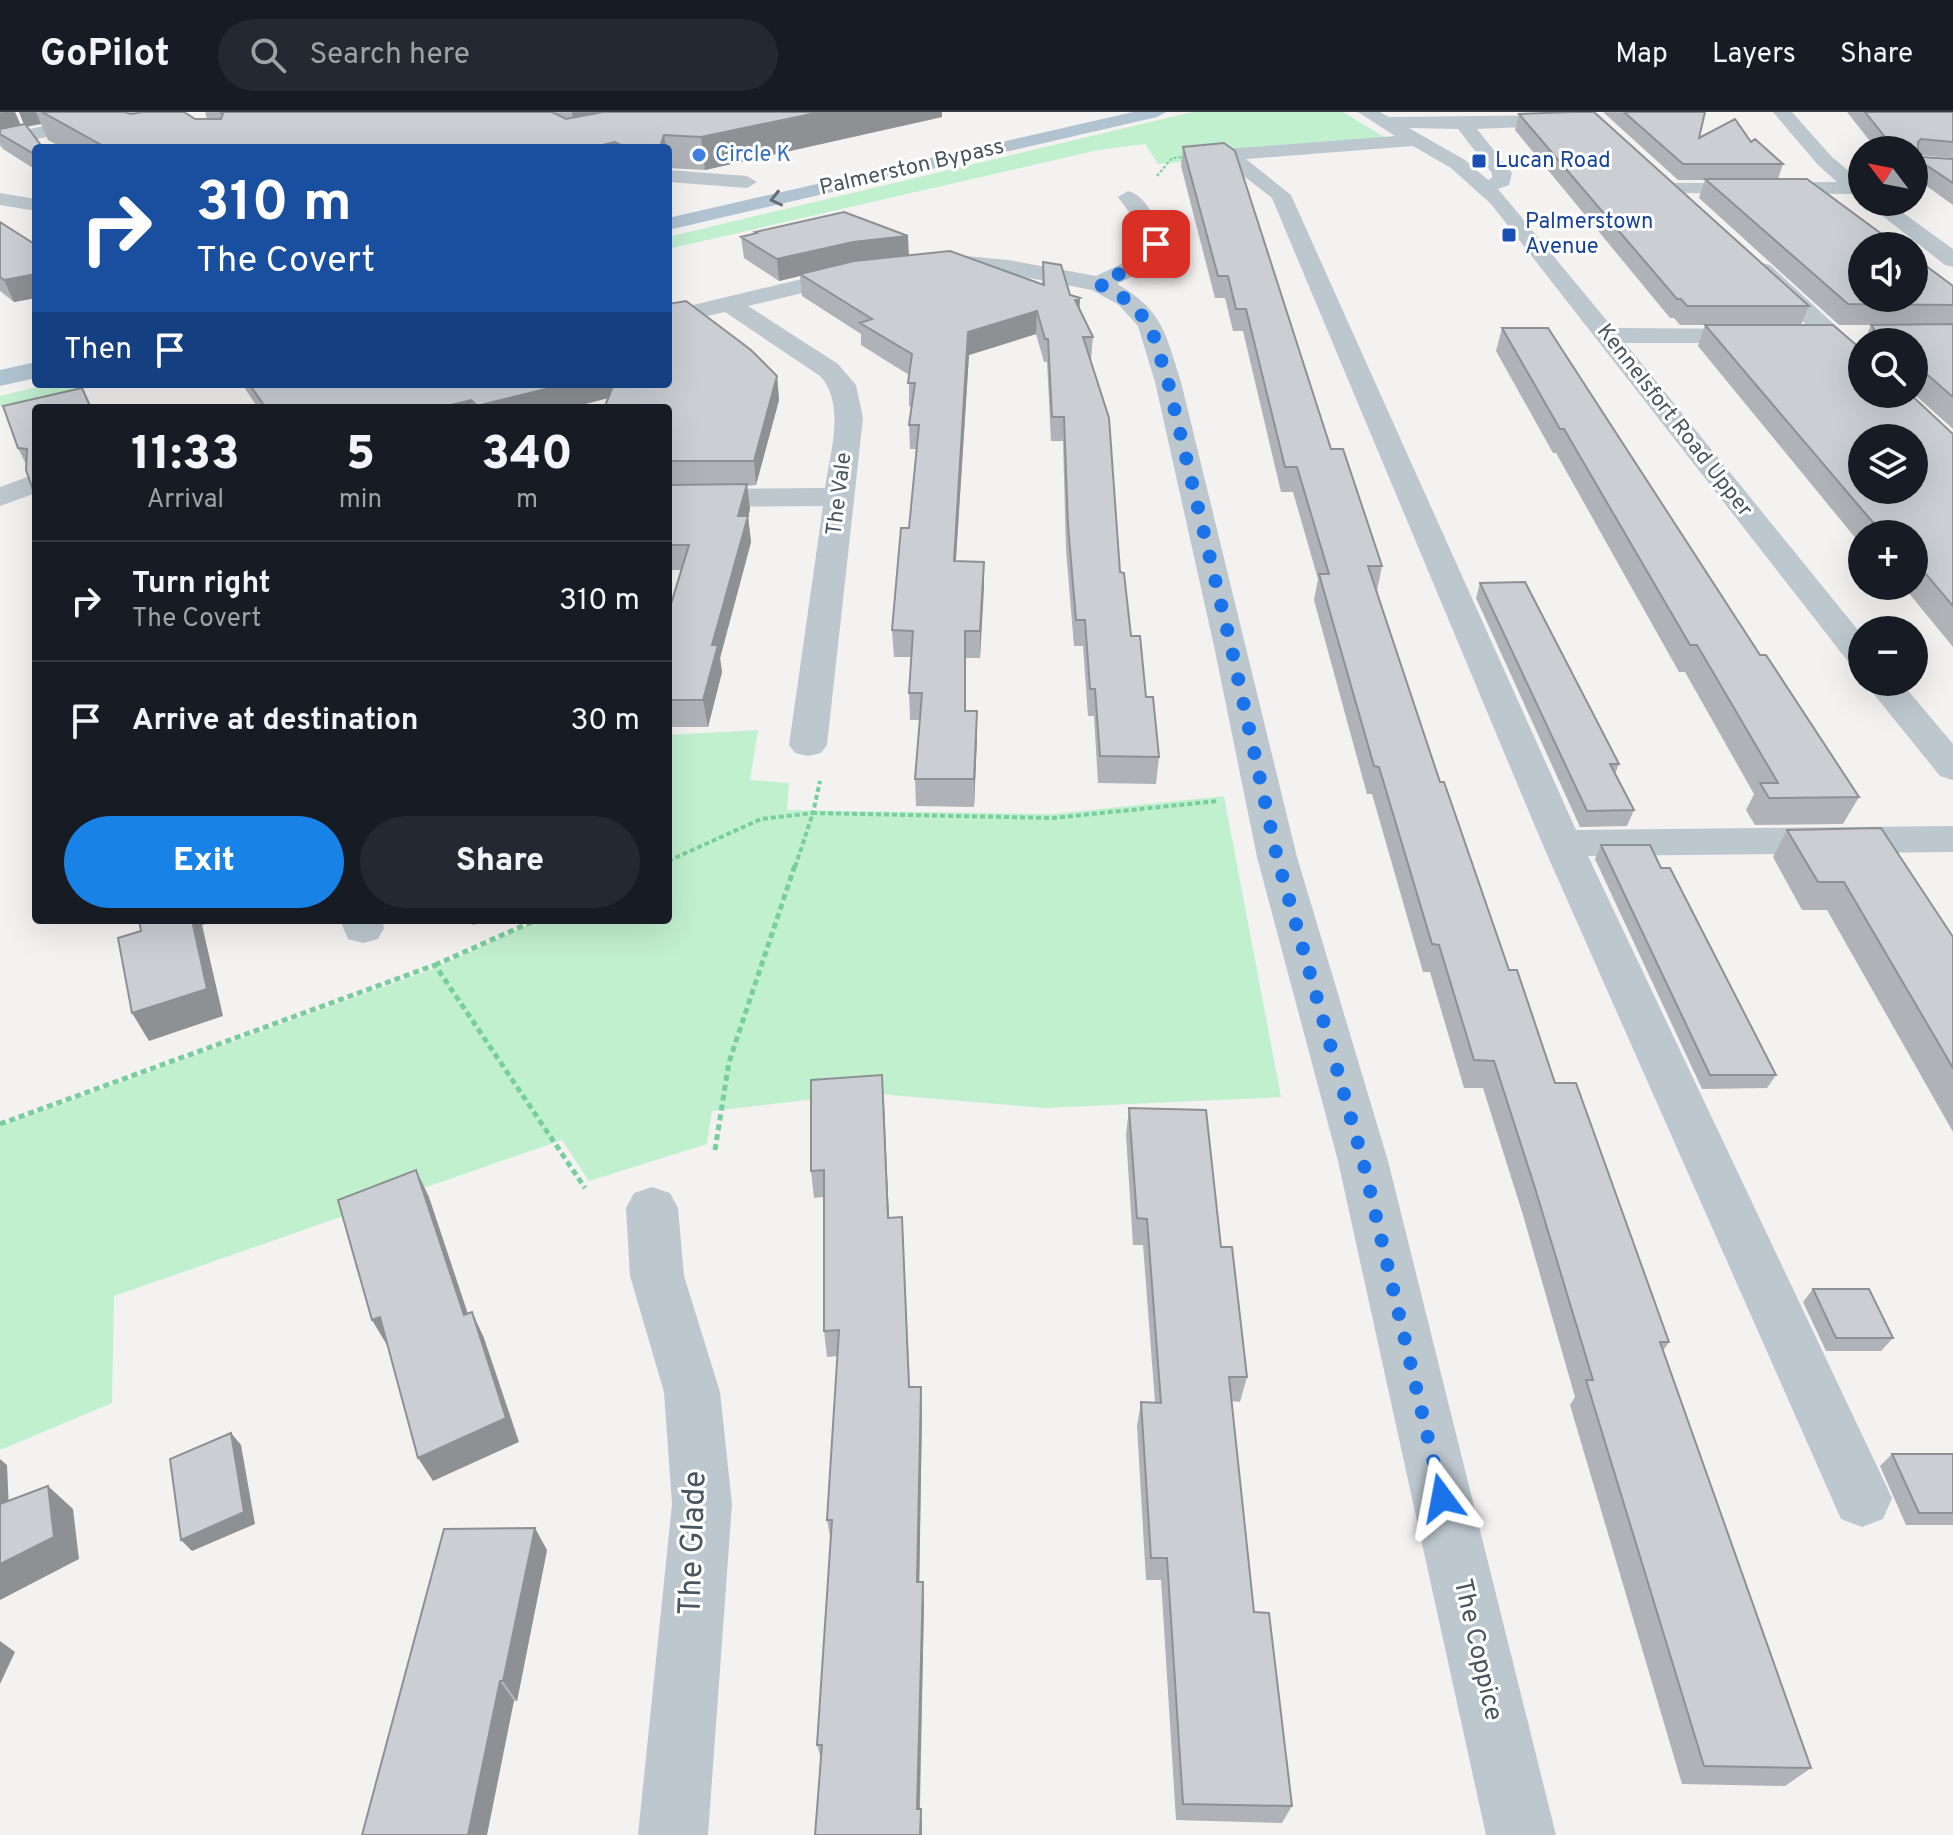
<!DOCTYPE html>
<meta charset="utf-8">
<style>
:root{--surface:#171b24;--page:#242831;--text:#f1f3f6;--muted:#9ea1a6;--line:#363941;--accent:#1882e6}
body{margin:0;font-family:Overpass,sans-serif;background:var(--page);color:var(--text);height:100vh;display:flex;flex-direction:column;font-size:30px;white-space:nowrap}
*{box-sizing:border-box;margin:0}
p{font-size:26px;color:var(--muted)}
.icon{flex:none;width:44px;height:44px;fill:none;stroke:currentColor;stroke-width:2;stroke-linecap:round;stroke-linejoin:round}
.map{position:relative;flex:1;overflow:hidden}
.sheet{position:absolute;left:32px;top:292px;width:640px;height:520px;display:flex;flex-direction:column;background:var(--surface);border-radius:8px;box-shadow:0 8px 32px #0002}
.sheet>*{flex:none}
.banner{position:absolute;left:32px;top:32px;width:640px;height:244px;border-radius:8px;box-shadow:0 8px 32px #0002;background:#1a4fa0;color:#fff;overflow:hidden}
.needle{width:52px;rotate:302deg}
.controls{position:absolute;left:1848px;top:24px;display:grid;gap:16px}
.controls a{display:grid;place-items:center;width:80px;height:80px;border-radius:50%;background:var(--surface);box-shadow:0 8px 32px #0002;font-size:40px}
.pin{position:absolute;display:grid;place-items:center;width:68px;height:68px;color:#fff;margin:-34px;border-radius:16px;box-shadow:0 4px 12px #0006}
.me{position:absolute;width:88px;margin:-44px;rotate:347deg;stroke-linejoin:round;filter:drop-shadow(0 0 6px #0008)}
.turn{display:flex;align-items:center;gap:28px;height:168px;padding:0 32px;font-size:36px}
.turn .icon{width:104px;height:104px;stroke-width:2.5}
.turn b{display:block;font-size:56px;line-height:68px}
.then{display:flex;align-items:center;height:76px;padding:0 32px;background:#0003;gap:16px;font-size:30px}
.eta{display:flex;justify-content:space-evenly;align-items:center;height:136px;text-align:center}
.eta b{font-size:48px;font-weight:800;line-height:56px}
.cta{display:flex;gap:16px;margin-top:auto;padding:16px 32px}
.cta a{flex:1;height:92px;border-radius:48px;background:var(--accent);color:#fff;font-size:32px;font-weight:800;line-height:92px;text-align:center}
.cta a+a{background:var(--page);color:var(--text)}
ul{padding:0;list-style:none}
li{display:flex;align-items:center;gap:24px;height:120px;padding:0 32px;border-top:2px solid var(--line)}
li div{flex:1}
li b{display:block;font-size:30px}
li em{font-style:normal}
header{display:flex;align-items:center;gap:48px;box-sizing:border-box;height:112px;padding:0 40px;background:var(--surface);border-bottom:2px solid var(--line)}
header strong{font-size:38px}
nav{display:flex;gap:44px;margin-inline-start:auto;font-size:28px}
.search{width:560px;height:72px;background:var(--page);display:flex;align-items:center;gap:20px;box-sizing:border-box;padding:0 28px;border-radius:44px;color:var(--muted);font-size:30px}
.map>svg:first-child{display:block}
.green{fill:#c1f0cf}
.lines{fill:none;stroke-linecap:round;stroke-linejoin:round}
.path-far2{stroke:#78cf9d;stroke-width:2;stroke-dasharray:3 2;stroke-linecap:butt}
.path-far1{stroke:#78cf9d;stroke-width:4;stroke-dasharray:5 3;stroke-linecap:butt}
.path{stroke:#78cf9d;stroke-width:5;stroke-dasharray:6 4;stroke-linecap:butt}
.minor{fill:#bdc7ce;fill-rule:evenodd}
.major{fill:#b1c3d0;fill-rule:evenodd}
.wall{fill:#afb2b6}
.shaded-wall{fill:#8e9194}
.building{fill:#cbcfd4;stroke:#8e9194;stroke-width:2;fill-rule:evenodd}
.oneway{stroke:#63717b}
.route{stroke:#1a73e8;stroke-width:14;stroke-dasharray:0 25.2}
.shop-dot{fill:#3f7fe0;stroke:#fff;stroke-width:3}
.transit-dot{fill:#1a4fb4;stroke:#fff;stroke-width:3}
.labels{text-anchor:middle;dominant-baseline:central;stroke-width:6;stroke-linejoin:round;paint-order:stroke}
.far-shop-label{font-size:22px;fill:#366cbe;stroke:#fff;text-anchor:start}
.far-transit-label{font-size:22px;fill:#164399;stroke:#fff;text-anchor:start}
.far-street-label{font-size:22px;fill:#49565f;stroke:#fff}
.street-label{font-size:26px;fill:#49565f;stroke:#fff}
.near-street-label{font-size:32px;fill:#49565f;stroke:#fff}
</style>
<header>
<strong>GoPilot</strong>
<div class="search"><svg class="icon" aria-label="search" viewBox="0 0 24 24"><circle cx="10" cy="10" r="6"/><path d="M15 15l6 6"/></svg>Search here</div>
<nav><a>Map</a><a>Layers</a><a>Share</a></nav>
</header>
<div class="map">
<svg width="1953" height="1723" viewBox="0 0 1953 1723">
<rect width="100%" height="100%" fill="#f4f1f1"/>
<path class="green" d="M1192,0H1343L1394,31L1158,52L1145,32L1098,38L668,137V125Z
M49,272H95L0,295V284Z
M758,618L750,668L789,671L787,698L1052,702L1224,684L1281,985L1045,996L867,981L712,999L707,1032L589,1069L562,1028L114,1184L112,1291L0,1338V1014L433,857L539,808H668V623Z"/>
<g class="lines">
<path class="path-far2" d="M1157,64L1172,46L1186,45"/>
<path class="path-far1" d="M668,749L761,707L813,701L820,669
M795,755L813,701L1053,706L1218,689"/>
<path class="path" d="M435,853L536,808
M0,1012L435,853L585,1076
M715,1038L729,950L795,753"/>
<path class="minor" d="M112,0H147L138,5L0,35V23Z
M1358,0H1380L1389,5L1583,3L1585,7L1576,13L1477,17L1512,61L1509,73L1498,77L1613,216L1763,217L1772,219L1775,224L1772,229L1763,231H1625L1862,523V555L1850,552L1491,92L1451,56L1413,34L1246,47L1291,83L1576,718L1953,714V740L1588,744L1892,1386L1883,1407L1862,1415L1841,1407L1542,731L1272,86L1217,43L1227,37L1395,24ZM1409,16L1458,17L1492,61V66L1488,68L1465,48Z
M1773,0H1792L1832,45L1862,70V87L1851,82L1667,81L1664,77L1674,71L1837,70L1818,53Z
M668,58L747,64L757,70L747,76L668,70Z
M1128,79C1148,84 1159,115 1167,132L1157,152L1117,172C1163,198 1166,223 1181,270L1297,745L1388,1049L1556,1723H1486L1338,1049L1257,745L1214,534L1155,270L1138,214L1119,193L1092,178L1008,162L929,158L921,156L918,151L921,146L955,143L1008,148L1096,164L1140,143L1145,132L1134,107L1118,85Z
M0,81L36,87V99L0,93Z
M1865,90H1888L1953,137V155L1945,153Z
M1762,151L1770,153L1862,238V260L1853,257L1754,163L1751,158L1754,153Z
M861,153L869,155L873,160L869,165L748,194L838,252L856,273L863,306L827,633L821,641L808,644L795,641L789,633L823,394L668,395V377L825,376C830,341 846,292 820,264L725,200L668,213V199Z
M36,362V381L0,394V375Z
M1864,570H1901L1953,632V668L1940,664Z
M340,808H382L384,816L378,827L363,831L348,827Z
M652,1075L670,1081L678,1096L684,1164L720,1280L732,1392L708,1723H638L672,1392L664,1280L630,1164L626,1096L634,1081Z"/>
<path class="major" d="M1133,0H1166L1157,5L668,118V106Z
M36,250V266L0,274V258Z"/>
</g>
<path class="wall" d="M0,0H15L20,13L24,12L19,0H124L131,2L207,7L205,0H942V5L705,58L668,56V36H63L48,28L41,12L27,14L36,36V58L3,37L0,31Z
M1603,0H1705L1699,26L1751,30L1783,52L1778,67L1953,174V317L1914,282V230H1864L1871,213H1839L1699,86L1705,68H1678Z
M1847,0H1953V46L1919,43L1921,45L1953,47V93L1914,65V38H1877Z
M1519,2L1809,194L1801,213H1680L1674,206H1670L1515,18Z
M1183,35L1331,337L1382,454L1377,479L1440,670L1509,858L1555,971L1669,1230L1663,1239L1811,1656L1785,1674L1682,1672L1570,1293L1575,1285L1523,1103L1483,976H1464L1430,860H1423L1372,682H1367L1314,488L1318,467L1293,380H1281L1243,219H1233L1225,186H1215L1181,54Z
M0,110L36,133V186L14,190L0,179Z
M755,120L909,143L1042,173L1043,150L1070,183L1080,198L1093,225L1091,248H1090L1120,460L1131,524L1159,645L1156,672L1098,671L1094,604H1088L1083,534H1074L1066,438L1063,329H1051L1047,250H1044L1036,222L969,243L956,449L984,450L980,546H965V599L977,626L974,695L916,694L915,667L920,608H910L909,581L911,545H894L892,518L909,416L916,337H910L909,313L912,295L909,294V263L861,233V222L802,184L800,164L779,169L744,146L741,125L755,122Z
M669,192L777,264L779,288L756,373L747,374L750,397L748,405L751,430L720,546L722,560L708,615H668V502L681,458H668V296L608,286L570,296H258L242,272H668Z
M1705,213L1860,238L1953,322V535L1903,474H1914V422H1862V434L1698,234Z
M1502,216L1760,543L1859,685L1843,712L1755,713L1746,698L1754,682L1685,560H1679L1556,341H1553L1496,239Z
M91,296L26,352L18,336Z
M1480,471L1619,652L1615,662L1634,698L1627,714L1580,715L1476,486Z
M1787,718L1953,825V1020L1827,798H1802L1773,745Z
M1601,733L1661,756L1776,963L1767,976L1702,977L1595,747Z
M882,963L889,1106L902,1105L910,1275L922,1299L919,1470L924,1491L920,1697L922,1714L821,1647L817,1633L831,1430L827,1408L838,1244L827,1245L824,1219V1085L814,1086L811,1059Z
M1129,996L1221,1135L1247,1265L1240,1290L1231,1289L1254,1500L1292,1694L1282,1711L1176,1708L1161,1468H1146L1137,1314L1141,1290H1155L1143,1133H1133L1126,1023Z
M1813,1177L1893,1226L1881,1239H1826L1803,1190Z
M1892,1342H1953V1413H1906L1880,1354Z
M547,1438L517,1589H514L362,1723Z"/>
<path class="shaded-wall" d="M3,0H15L22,16L0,21V1Z
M19,0H36L41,12L25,15Z
M572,0H675L576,22Z
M821,0H942V5L705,58L701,25Z
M664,23L666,36H649Z
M615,30L616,36H589Z
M908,124L909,145L800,162V164L779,169L777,147L853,130Z
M36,162V186L14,190L4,168Z
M1080,186L1079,209L1075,188Z
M1037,199L1036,222L969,243L954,475V449L968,220Z
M777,264L779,288L756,373L754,349Z
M293,272H368L306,287Z
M566,272H621L623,282L570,296H477V294Z
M471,288L473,296H439Z
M747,372L750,397L748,405L751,430L720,546L722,560L708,615L703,588L712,533L738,404Z
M984,450V476L980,546V519Z
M977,599V626L974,695V667Z
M192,808H217L202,813L223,904L149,929L132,901Z
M471,808H486L473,813Z
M882,963L884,990L890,1132L888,1106Z
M416,1058L429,1085L477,1229L464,1203Z
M472,1200L484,1226L519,1330L433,1369L418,1346Z
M380,1205L394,1230L387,1233L372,1208Z
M921,1275L922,1299L919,1491L917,1470Z
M231,1321L241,1333L255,1412L192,1439L181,1428Z
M0,1347L7,1353L10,1421L0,1413Z
M48,1374L73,1397L79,1447L0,1488V1452Z
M535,1416L547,1438L517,1589L503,1569Z
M923,1470L924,1491L919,1714L917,1697Z
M0,1529L15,1540L0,1572Z
M500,1569L514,1589L487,1723H468Z
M921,1697L922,1714V1723H920Z"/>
<path class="building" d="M42,0H124L131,2L143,0H184L195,7H221L223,2L220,0H552L566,7L603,0H821L701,25L664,23L660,34L649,36H627L615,30L589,36H107Z
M1572,0H1594L1809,194H1687L1681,187H1677L1519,2Z
M1624,0H1705L1699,26L1735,7L1751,30L1755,27L1783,52H1683Z
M1865,0H1953V30L1921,27L1918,30V42L1921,45L1953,47V71L1914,45V38H1904L1885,25Z
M25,12L43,36H36V43L0,22V17Z
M1224,31L1235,39L1331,337H1343L1382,454H1368L1440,670H1444L1509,858H1517L1555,971H1576L1669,1230H1660L1811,1656L1704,1654L1586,1268H1593L1535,1076L1494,949L1474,948L1439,833L1432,832L1379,655L1374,654L1319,462H1329L1297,355H1285L1246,197H1236L1228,164H1218L1183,35Z
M1705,67H1807L1898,134H1862V186H1914V145L1953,174V193L1848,192Z
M844,100L908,124L853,130L777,147L741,125L757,121L755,120Z
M0,110L36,133V162L4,168L0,165Z
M950,139L1044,173L1043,150L1061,153L1070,183L1080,186L1075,188L1093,225H1083L1109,306L1120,460L1124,461L1131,524H1140L1146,585H1153L1159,645L1100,644L1095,577H1090L1085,508H1076L1068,413L1064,305H1052L1048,227H1045L1037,199L968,220L954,449L984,450L980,519H965V599H977L974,667H915L922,581H909L913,519L892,518L901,416H909L919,313H909L915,271H908L912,242L860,211L872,207L800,162L854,149Z
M686,189L751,238L777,264L754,349H668V296H604L614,272H668V192Z
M1953,212V285L1922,258H1914V230H1874V217L1871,213Z
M1705,213H1833L1862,238V282H1910L1953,322V494L1914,448V422H1891L1884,414H1876ZM1862,326H1914V378H1862Z
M1502,216H1548L1760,543H1766L1859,685L1769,686L1760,671H1778L1697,533H1690L1564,317H1560Z
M249,272H293L295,275H342L355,272H566L477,294L471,288L439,296H266Z
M82,276L91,296H36V386L26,358L27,337L18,336L3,294Z
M747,372L738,404H748L712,533H718L703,588H668V502L689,433H668V373Z
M1525,470L1619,652H1610L1634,698L1587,699L1480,471Z
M1881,716L1953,825V956L1844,770H1818L1787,718Z
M1601,733H1650L1661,756H1670L1776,963H1710Z
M139,808H192L207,877L132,901L118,826L141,819Z
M882,963L888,1106L902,1105L909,1275H921L917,1470H923L917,1697H921L920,1723H815L822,1633H817L832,1408H827L839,1218L824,1219V1058L811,1059V968Z
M1129,996L1206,998L1221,1135H1232L1247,1265H1229L1254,1500L1269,1501L1292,1694L1183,1692L1167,1446H1151L1141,1290L1161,1291L1147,1107L1137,1106Z
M416,1058L464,1203L472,1200L506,1306L418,1346L380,1205L372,1208L338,1088Z
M1813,1177H1869L1893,1226H1836Z
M231,1321L244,1400L181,1428L170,1347Z
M1892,1342H1953V1401H1919Z
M48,1374L54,1425L0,1452V1392Z
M535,1416L503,1569H500L468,1723H362L444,1417Z"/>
<defs><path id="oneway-chevron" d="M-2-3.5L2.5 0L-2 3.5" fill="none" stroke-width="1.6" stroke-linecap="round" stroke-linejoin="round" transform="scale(2)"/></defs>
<use class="oneway" href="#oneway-chevron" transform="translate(776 87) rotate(167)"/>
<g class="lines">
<path class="route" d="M1156,132L1149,147L1099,172L1127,188L1150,212L1168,270L1231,534L1277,745L1363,1049L1442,1386"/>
</g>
<circle class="shop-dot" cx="699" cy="43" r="8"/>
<g class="transit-dot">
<rect x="1471" y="41" width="16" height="16" rx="4"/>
<rect x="1501" y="115" width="16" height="16" rx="4"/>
</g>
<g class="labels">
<g class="far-shop-label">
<text x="715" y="43">Circle K</text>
</g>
<g class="far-transit-label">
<text x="1495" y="49">Lucan Road</text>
<text x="1525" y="110">Palmerstown<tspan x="1525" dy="25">Avenue</tspan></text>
</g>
<g class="far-street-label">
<text transform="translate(912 56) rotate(-13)">Palmerston Bypass</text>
<text transform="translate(1674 309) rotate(52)">Kennelsfort Road Upper</text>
<text transform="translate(840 382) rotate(-83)">The Vale</text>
</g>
<g class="street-label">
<text transform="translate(1477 1538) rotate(77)">The Coppice</text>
</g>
<g class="near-street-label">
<text transform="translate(694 1431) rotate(-88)">The Glade</text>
</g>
</g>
</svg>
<div class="controls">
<a><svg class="needle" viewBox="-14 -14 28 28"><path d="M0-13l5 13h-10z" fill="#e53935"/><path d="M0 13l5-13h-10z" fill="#9ea1a6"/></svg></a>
<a><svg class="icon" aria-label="sound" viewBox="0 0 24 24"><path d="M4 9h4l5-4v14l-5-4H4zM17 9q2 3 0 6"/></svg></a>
<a><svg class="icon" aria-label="search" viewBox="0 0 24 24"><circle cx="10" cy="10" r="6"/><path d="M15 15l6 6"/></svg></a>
<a><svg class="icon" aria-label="layers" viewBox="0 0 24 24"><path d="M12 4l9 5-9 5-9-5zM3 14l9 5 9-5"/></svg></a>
<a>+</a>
<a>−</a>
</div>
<div class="pin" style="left:1156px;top:132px;background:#d93025"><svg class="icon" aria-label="arrive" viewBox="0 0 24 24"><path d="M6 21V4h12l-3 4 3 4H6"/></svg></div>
<svg class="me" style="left:1442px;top:1386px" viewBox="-20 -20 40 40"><path d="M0-17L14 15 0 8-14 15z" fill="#1a73e8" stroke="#fff" stroke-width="4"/></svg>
<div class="banner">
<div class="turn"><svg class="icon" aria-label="right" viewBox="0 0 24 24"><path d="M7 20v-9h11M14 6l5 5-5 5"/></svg><div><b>310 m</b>The Covert</div></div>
<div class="then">Then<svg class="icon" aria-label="arrive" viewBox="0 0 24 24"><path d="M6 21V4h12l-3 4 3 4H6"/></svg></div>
</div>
<section class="sheet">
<div class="eta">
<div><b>11:33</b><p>Arrival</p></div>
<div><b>5</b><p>min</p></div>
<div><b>340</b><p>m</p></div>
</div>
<ul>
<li><svg class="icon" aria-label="right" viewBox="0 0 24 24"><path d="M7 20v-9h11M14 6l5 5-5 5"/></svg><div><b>Turn right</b><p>The Covert</p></div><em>310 m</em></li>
<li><svg class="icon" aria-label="arrive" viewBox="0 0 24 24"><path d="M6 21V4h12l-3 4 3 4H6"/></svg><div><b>Arrive at destination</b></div><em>30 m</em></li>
</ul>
<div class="cta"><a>Exit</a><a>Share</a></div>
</section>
</div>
